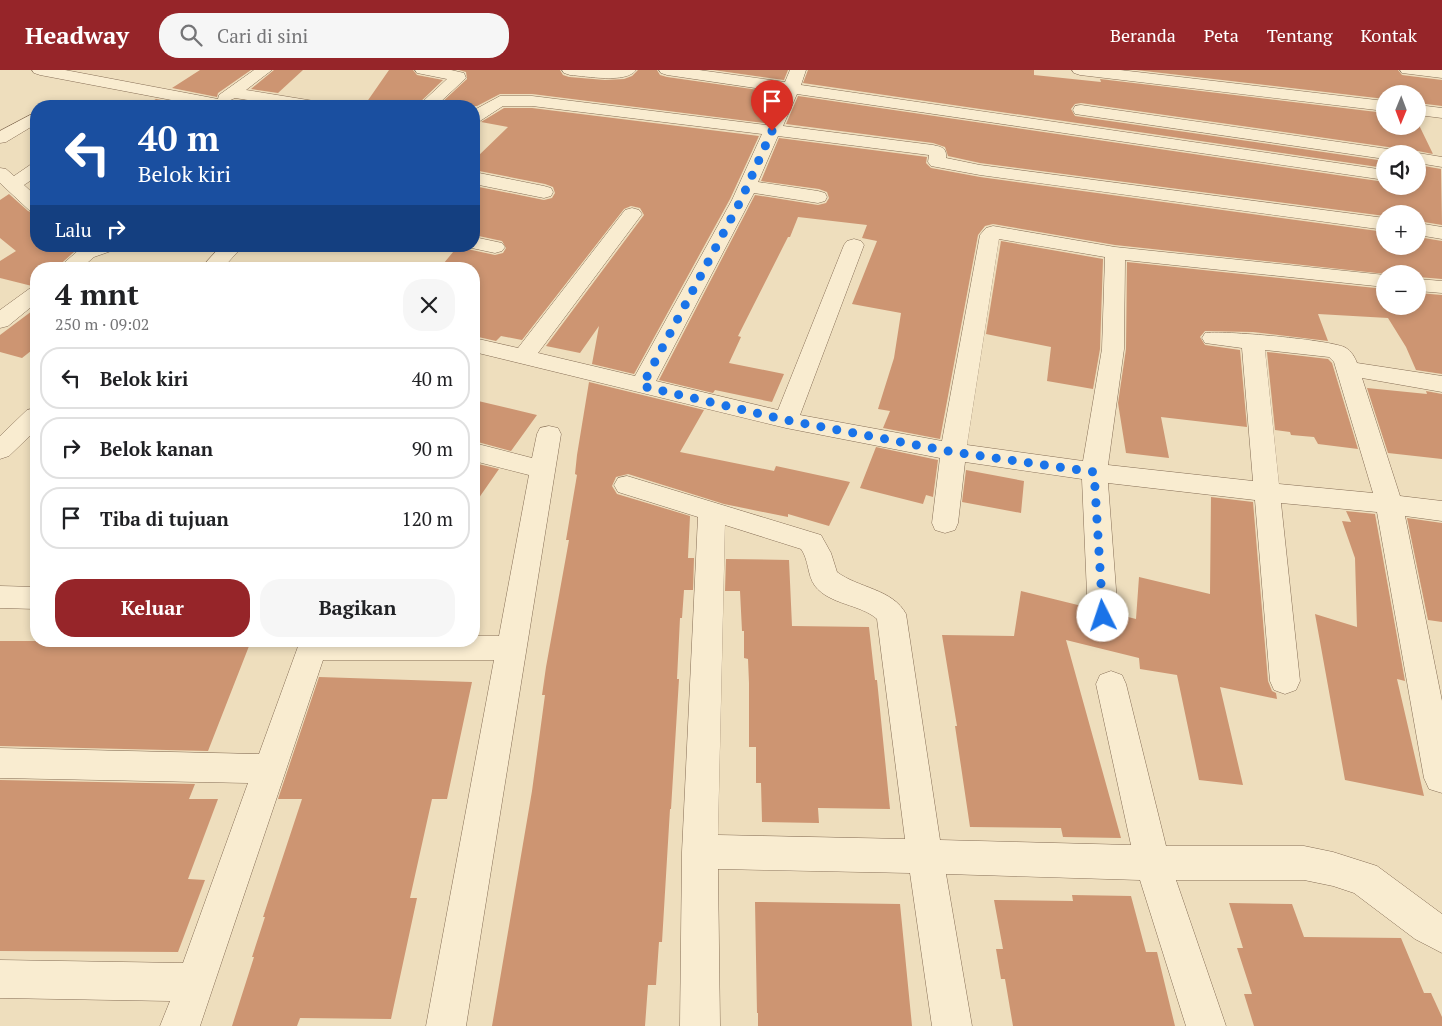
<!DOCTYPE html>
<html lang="id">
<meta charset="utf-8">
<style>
:root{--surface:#fff;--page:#f6f6f6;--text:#202124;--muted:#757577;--line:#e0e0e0;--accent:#962529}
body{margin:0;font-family:"PT Serif",serif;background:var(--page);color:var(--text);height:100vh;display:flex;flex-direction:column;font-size:19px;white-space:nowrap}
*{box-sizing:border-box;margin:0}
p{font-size:16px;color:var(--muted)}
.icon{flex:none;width:28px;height:28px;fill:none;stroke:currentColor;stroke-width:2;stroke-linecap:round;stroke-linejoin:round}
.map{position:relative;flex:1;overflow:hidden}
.panel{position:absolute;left:30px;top:192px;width:450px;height:385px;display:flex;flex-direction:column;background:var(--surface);border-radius:20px;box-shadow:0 2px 8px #0003}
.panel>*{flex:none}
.banner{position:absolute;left:30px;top:30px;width:450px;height:152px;border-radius:20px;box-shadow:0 2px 8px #0003;background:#1a4fa0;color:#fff;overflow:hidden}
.needle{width:32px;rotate:181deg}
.tools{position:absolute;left:1376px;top:15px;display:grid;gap:10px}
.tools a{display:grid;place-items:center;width:50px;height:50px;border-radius:50%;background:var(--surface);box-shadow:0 2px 8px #0003;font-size:25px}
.pin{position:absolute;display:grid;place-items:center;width:42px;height:42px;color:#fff;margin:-51px -21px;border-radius:50% 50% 50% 0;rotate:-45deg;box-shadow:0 0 5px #0007}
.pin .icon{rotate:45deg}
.me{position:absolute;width:55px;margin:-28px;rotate:356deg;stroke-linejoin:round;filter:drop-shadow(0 0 4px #0008)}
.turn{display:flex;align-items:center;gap:18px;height:105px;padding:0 25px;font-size:22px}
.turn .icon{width:65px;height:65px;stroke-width:2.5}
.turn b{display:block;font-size:35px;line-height:42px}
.then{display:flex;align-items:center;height:48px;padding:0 25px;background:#0003;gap:10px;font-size:19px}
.round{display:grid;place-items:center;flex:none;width:52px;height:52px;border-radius:20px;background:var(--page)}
.head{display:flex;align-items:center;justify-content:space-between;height:85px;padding:0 25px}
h1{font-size:30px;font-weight:700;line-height:38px}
.primary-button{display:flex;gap:10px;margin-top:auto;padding:10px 25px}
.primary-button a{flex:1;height:58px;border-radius:20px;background:var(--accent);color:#fff;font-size:20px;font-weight:700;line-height:58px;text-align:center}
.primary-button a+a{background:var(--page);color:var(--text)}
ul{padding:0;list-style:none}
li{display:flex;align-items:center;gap:15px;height:62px;margin:0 10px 8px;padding:0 15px;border:2px solid var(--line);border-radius:20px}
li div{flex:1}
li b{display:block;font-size:19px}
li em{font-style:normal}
header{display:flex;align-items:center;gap:30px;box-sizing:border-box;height:70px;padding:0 25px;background:var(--accent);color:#fff}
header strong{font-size:24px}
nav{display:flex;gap:28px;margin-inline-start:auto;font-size:18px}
.search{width:350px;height:45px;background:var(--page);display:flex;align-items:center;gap:12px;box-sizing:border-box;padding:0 18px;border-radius:20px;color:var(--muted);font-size:19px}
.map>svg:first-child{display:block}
.building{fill:#cd9572}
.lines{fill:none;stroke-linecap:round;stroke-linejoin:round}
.minor-casing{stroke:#866e56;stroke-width:1}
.minor{fill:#f9ecd0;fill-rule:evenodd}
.route{stroke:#1a73e8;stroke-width:9;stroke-dasharray:0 16.2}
</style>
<header>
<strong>Headway</strong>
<div class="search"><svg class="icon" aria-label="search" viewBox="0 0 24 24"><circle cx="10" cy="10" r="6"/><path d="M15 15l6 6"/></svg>Cari di sini</div>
<nav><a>Beranda</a><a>Peta</a><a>Tentang</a><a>Kontak</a></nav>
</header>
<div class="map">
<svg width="1442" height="956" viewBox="0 0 1442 956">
<rect width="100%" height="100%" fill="#eedebd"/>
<path class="building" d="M200,0H251L218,23L217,27L172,18Z
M274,0H303L278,23L251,19Z
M389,0H413L417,5L443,10L416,36H364Z
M459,0H560L563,5L569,7L605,10L624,9L632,6L638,0H657L660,5L667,7L779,23L765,53L532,24H500L477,36H438L467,9L466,2Z
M713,0H788L784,10Z
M808,0H1034V5L1101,12L1100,9L1385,43V56H1418V53L1433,84L1418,81L1412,84H1399L1396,79L1388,77L1081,33L1075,34L1071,39L1075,46L1385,91V98L803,13Z
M1136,0H1398L1402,5L1442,10V36L1418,33V24H1385V29Z
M798,26L1385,112V116H1418V95L1441,99L1442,155L1418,151V144H1385V146L980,93L948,86L945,77L933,73L786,54Z
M156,29L194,36H144Z
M235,30L266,35L226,36V34Z
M504,38H532L759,66L730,129L634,304L592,294L599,256L580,283L546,276L644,145L640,138L631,136L624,139L522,270L501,266L496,271L474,266V199H439L458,176H465L467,179L495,185L503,183L506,178L502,171L474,165V116L544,130L552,128L555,123L553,117L545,114L474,100V90L508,57L481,52Z
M779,68L927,87L926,93L931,98L980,107L1385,162V176H1418V167L1442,171V209L1418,207V204H1386L1115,175L993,154L985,156L978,165L940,369L883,358L890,341L878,339L894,288L901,243L852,234L877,171L862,168L867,155L798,147L790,167H788L738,266L741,267L729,293L784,304L772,332L715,320L713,323L659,310L755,125L818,135L826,133L829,128L827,122L819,119L761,111Z
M9,124L28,141L36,144V176H67L74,182L55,199H36V215L32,216L0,208V191L16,181L0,168V130Z
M1001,171L1103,189L1100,279L1093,319L1047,311L1051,277L986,264Z
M1127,192L1385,219V236H1418V223L1442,225V304L1416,300L1406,277L1388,248L1318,244L1328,271L1253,262L1205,261L1200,267L1205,275L1240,280L1247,357L1161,347L1169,388L1126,383L1118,333L1126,279Z
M36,238V277L22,288L0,282V265Z
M1267,282L1328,289L1332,293L1358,379L1318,374L1314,367L1291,365L1290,362L1275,360Z
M589,312L704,340L680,382L774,401L776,396L850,412L829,456L788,444V447L724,434L628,404L616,407L612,416L617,424L690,446L688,488H694L693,520H684L682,548H680L677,609H679L671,739H670L662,872H659L656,915H648L645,956H492L532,721L545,625H542L546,597L569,470H566L577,405L575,404L577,385Z
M1367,318L1427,324L1426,321L1442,324V389L1388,383Z
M474,330L537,345L511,381L474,371Z
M876,377L938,390L933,427L926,425L923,434L860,418Z
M474,393L499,399L474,435Z
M966,400L1024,411L1021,443L962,432Z
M1211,427L1253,432L1268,611L1272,621L1276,623L1277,629L1220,617L1243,715L1199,710L1177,605L1140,599L1139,588L1066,570L1121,768L1063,767L1061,758L970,757L955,656H957L942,565L1014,566L1021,521L1086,537V546L1091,555L1102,560L1115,555L1120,545L1136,549L1139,507L1210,524Z
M1346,441L1375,444L1405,611L1397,609L1424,726L1345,710L1315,544L1357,557L1355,488L1342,451L1351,452Z
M1407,448L1442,453V552L1428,550Z
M726,489L789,490L792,556L869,557L875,610H877L890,739L818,738L819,753L762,752L761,713H756V677H749V613L748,589L744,588V561H742L740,521H725Z
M0,571H251L208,681L0,676Z
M319,607L472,612L447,729H432L410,828H417L391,949L300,948L297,956H232L254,887H252L265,847H263L302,729H278Z
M0,710L195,714L189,729H218L188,809L205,810L178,882L0,881Z
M1072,825L1131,826L1146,882H1157L1175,956H1013L1005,909H1001L996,879H1003L994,830L1073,831Z
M755,832L900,834L912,956H758V943H757Z
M1229,833L1292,834L1304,867L1401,868L1424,923H1431L1442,947V956H1254L1244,924H1252L1237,878H1243Z"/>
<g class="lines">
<defs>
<path id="minor" d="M32,0H65L218,29L219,25L254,0H272L246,20L314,31L320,32L322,36H285L235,28L224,33V36H203L40,5L34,3Z
M415,0H451L464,3L466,8L436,36H418L447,9L417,3Z
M562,0H636C626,14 586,6 570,5L564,3Z
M659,0H699L785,12L790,0H806L801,15L1385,100V110L797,24L783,56L933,75C942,77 947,78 946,88L980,95L1385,148V160L980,105L931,96L928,92L929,85L778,66L758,112L818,121L825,123L827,127L825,131L818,133L754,123L656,311L778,340L844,175L847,171L854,169L861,171L864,175L800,345L942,371L980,165L986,158L993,156L1115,177L1385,205V217L1125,190L1124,279L1108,395L1253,411L1242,278L1205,273L1202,268L1205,263C1219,260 1335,270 1346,278C1351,281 1355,287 1357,293L1442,306V322L1362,308L1400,426L1442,431V451L1405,446L1442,631V723L1429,719L1424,708L1377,442L1281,433L1300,611L1296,620L1285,624L1274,620L1270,611L1255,430L1108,413L1118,546L1113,554L1103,558L1093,554L1088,546L1082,409L965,392L958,453L955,460L945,463L935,460L932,453L940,388L786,358L474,282V268L518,278L625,140L632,138L639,140L642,144L538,283L635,306L732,130L762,64L532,36H503L480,51L474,52V40L500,26H532L766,55L782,22L667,5L661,3ZM999,169L1105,187L1102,279L1083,391L967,375ZM1265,280L1329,287L1334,292L1373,423L1279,414Z
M1072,0H1120L1385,31V41L1080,5L1074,3Z
M1400,0H1442V8L1402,3Z
M1081,35L1388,79L1394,80L1397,84H1385V89L1075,44L1073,40L1075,36Z
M1418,35L1442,38V48L1418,45Z
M36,42V54L6,72L0,73V61Z
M1418,83L1442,87V97L1418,93V84H1414Z
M36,94V107L24,115L36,126V142L29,140L0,113V98L6,99L14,106L30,95Z
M474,102L544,116L551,118L553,122L551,126L544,128L474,114Z
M1418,153L1442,157V169L1418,165Z
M474,167L502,173L505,177L502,181L495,183L467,177L474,176Z
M87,176H117L114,180L94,187L80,199H57L80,179Z
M221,176H243L222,199H200Z
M1418,209L1442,211V223L1418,221Z
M36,217V233L8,256L0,258V240L29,219Z
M36,338V360L9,386L0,389V366L27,340Z
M549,356L558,358L561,364L466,956H426L494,590H323L200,956H160L170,931L0,928V890L183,893L248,713L0,708V678L259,684L300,571H474V566H499L529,405L474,391V373L532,388L537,364L540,358Z
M627,406L821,465L831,483L837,502C858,518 893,519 906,544L940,770L1131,775L1096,614L1100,605L1111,601L1122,605L1126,614L1166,776H1304L1333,782L1377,796L1442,844V883L1415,869L1354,823L1333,816L1304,810H1176L1226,956H1186L1140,810L946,804L972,956H932L910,803L718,799L720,956H680L682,782L698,447L618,422L614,415L618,408ZM725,455L801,479C809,490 807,505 815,516C830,535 860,534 877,549L905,769L718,765Z
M0,516L36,517V539L0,538Z"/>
</defs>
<use href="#minor" class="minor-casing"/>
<use href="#minor" class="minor"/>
</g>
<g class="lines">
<path class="route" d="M772,61L741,130L642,316L786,350L953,382L1094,402L1103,546"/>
</g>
</svg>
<div class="tools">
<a><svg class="needle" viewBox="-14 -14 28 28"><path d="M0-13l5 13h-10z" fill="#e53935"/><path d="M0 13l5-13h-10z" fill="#757577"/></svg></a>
<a><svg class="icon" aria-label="sound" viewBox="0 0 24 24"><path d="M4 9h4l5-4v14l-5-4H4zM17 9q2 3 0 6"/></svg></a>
<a>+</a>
<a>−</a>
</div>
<div class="pin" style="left:772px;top:61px;background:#d93025"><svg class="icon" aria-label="arrive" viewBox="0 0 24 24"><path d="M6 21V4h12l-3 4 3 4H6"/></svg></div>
<svg class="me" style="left:1103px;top:546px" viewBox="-20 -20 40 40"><circle r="19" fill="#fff"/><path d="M0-13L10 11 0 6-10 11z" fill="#1a73e8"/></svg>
<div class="banner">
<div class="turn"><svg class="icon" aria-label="left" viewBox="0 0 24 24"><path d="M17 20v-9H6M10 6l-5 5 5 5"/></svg><div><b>40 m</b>Belok kiri</div></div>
<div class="then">Lalu<svg class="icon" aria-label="right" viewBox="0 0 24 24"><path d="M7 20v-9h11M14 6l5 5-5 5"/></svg></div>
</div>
<section class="panel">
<div class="head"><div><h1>4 mnt</h1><p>250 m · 09:02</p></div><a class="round"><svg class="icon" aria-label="close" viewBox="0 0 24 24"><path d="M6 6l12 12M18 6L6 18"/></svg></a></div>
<ul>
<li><svg class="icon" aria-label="left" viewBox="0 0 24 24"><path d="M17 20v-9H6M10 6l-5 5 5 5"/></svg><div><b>Belok kiri</b></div><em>40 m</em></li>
<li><svg class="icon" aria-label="right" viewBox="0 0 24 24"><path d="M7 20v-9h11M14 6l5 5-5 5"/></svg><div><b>Belok kanan</b></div><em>90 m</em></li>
<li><svg class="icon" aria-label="arrive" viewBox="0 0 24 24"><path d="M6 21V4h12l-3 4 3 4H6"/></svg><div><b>Tiba di tujuan</b></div><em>120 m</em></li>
</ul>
<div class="primary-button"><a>Keluar</a><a>Bagikan</a></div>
</section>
</div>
